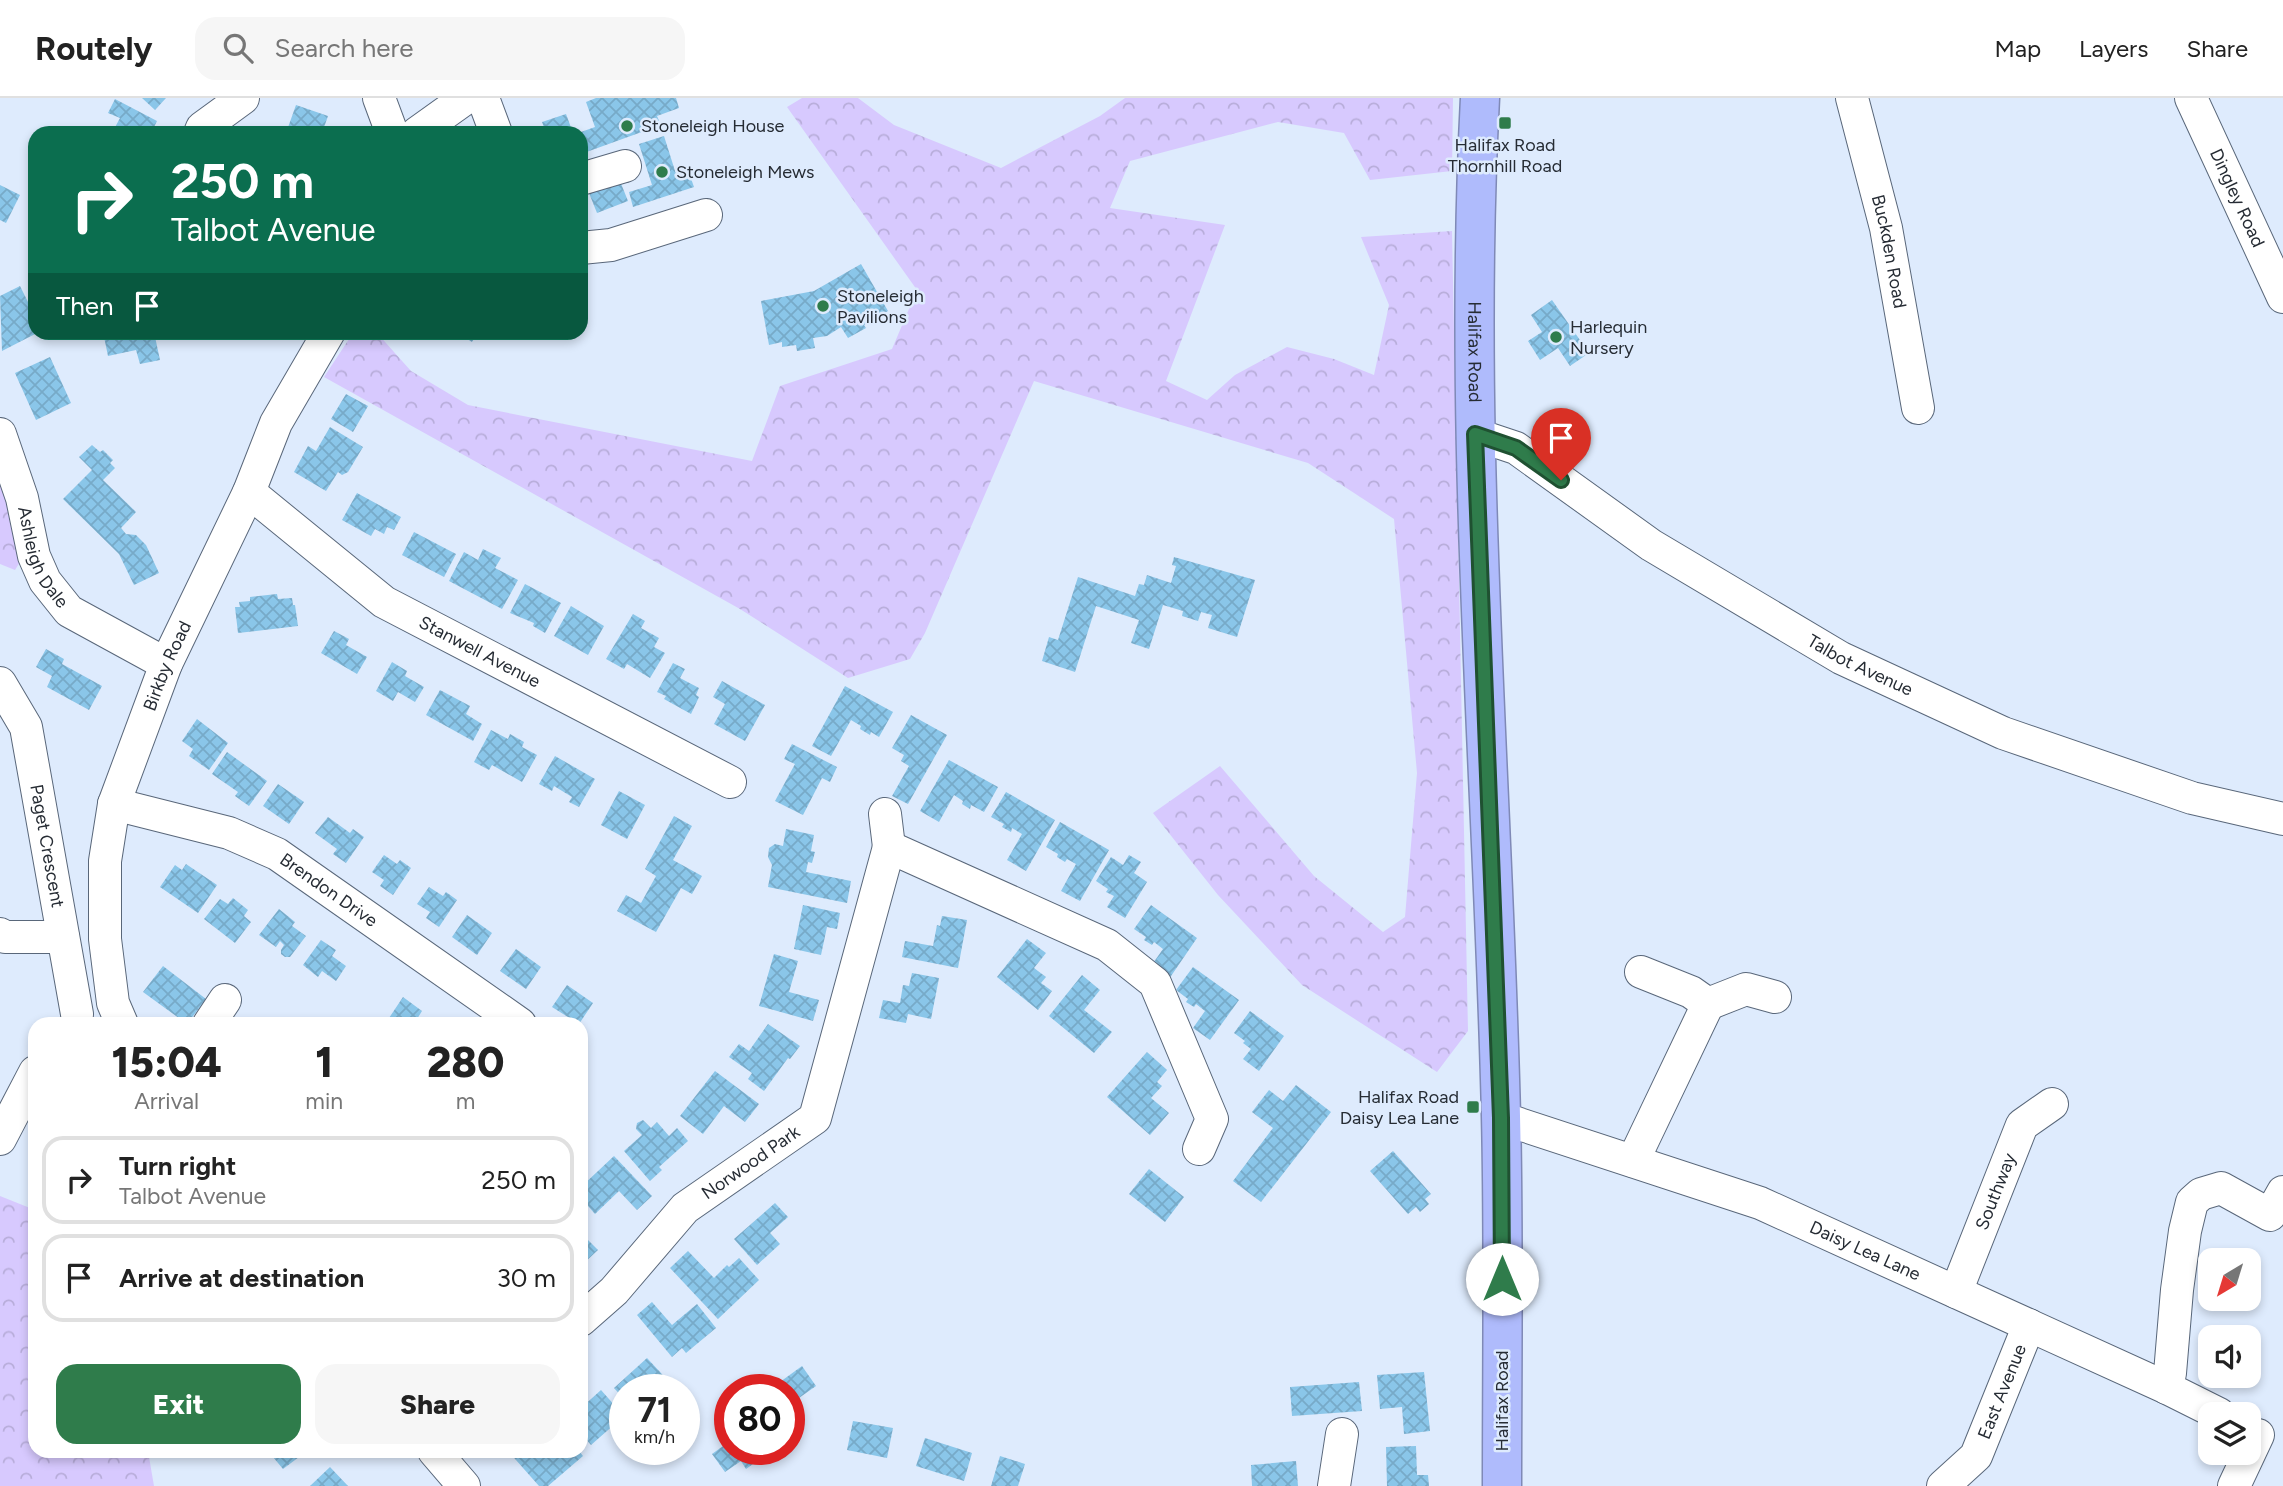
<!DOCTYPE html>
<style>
:root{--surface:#fff;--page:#f6f6f6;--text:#222;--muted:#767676;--line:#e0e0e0;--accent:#2f7c4b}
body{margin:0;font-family:Figtree,sans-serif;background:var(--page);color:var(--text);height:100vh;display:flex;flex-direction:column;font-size:26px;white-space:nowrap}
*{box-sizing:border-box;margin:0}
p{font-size:23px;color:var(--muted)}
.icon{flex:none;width:38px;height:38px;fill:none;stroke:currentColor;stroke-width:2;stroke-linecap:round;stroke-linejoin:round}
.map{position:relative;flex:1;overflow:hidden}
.details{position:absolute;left:28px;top:919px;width:560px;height:441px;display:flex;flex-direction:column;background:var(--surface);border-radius:21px;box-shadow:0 4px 10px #0003}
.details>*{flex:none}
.top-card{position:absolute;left:28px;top:28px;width:560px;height:214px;border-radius:21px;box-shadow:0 4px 10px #0003;background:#0b6e4f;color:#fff;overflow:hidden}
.needle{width:46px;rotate:218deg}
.controls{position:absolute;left:2198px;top:1150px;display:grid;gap:14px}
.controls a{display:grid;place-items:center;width:63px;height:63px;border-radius:14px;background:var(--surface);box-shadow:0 4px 10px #0003;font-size:35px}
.speed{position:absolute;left:609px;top:1276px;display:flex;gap:14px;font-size:35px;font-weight:700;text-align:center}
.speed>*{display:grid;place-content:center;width:91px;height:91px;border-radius:50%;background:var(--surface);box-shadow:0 4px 10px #0003;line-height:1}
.speed small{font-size:18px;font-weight:400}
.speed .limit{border:10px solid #d22;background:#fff;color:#111}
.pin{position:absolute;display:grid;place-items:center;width:60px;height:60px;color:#fff;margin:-72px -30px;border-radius:50% 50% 50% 0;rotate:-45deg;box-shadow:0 0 7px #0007}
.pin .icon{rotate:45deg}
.me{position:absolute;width:77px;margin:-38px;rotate:0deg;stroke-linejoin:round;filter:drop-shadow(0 0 5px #0008)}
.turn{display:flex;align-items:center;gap:24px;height:147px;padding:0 28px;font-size:32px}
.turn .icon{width:91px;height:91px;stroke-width:2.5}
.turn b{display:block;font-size:49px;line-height:60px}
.then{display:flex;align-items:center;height:66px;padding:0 28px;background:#0003;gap:14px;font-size:26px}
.eta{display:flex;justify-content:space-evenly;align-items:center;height:119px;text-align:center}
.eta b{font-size:42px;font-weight:800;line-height:49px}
.button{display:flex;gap:14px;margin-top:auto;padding:14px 28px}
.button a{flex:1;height:80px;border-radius:21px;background:var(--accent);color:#fff;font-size:28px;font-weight:800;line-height:80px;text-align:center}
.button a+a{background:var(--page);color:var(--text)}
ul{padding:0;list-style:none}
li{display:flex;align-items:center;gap:21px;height:88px;margin:0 14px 10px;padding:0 14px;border:4px solid var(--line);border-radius:21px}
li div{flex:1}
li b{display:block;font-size:26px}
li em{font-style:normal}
header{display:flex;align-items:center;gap:42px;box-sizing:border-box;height:98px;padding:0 35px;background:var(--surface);border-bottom:2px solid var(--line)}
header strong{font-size:33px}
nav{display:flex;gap:38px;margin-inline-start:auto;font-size:24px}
.search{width:490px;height:63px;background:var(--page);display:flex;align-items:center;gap:18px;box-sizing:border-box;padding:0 24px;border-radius:21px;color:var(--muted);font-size:26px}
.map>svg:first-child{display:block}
.forest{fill:url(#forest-crowns)}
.building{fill:url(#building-cross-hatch)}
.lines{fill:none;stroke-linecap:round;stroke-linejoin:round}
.minor-casing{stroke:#59677a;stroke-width:34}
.highway-casing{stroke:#7f89b6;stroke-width:41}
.minor{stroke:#fff;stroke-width:32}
.highway{stroke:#afbbfc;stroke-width:38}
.route-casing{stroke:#1f5131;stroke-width:18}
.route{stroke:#2f7c4b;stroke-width:12}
.poi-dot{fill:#2f7c4b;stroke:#deebfd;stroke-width:2.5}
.labels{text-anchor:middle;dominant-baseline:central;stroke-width:5;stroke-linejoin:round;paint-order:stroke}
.poi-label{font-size:18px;fill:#262c34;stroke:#deebfd;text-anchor:start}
.street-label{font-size:18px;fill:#262c34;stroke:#deebfd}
</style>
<header>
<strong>Routely</strong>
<div class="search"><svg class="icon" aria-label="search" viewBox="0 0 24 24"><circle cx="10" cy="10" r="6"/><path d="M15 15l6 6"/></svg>Search here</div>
<nav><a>Map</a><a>Layers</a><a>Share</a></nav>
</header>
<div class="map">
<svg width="2283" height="1388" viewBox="0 0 2283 1388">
<defs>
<pattern id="forest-crowns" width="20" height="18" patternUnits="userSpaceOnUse" patternTransform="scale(1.75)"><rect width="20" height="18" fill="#d7c9fe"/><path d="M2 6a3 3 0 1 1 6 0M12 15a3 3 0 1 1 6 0" fill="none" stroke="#b8adda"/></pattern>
<pattern id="building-cross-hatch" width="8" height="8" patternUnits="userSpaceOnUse" patternTransform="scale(1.75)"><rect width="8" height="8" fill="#8ac6e9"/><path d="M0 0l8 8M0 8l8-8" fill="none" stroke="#77aac8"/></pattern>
</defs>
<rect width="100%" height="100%" fill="#deebfd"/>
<path class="forest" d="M802,0H858L894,27L1001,70L1100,18L1125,0H1453L1452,73L1370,82L1344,35L1278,24L1130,63L1110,110L1225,127L1166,283L1207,302L1235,277L1287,249L1334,261L1374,277L1389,207L1361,139L1452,133L1468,933L1437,974L1302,887L1218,797L1153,715L1220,668L1314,778L1383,834L1405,819L1417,675L1394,421L1308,365L1034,283L925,535L910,561L848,580L740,511L324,279L353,235H377L411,273L468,307L752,363L780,288L892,251L917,192L787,9Z
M0,363L28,451L15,472L0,466Z
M0,1098L35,1112V1353H148L154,1388H0Z"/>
<path class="building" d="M142,0H166L155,12Z
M596,0H676L679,10L657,18L661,27L581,56V34L595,29L586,4Z
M115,1L157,23L151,35H112L120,20L108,15Z
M296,7L328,18L322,35H286Z
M566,16L573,35H546L542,24Z
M664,38L676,76L688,72L694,89L633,109L629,94L652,87L639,46Z
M620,83L628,103L597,115L589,95Z
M0,87L20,97L6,125L0,122Z
M861,166L888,213L864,227L866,230L848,240L841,229L827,238L813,240L815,250L797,253L796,247L782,249V244L769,247L761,203L814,193Z
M20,188L35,218V234H39L2,253L0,198Z
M1552,202L1589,255L1570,268L1558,250L1540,262L1528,243L1542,234L1531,217Z
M103,234H154L160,262L140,266L136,252L108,258Z
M456,234H478L472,244Z
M50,259L71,305L36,322L15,275Z
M346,296L368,308L353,334L331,321Z
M330,329L363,349L348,374L342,377L338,374L326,393L294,374L308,348L316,353Z
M92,347L100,354L103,352L113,362L110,365L115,370L103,382L136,414L121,430L126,436L136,437L146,447L159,475L134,487L119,456L63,401L92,372L79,359Z
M357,395L401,419L394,432L387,429L384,436L375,431L371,438L342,422Z
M414,434L456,456L444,479L402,457Z
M483,451L501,460L495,470L518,482L502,511L449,483L464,454L478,462Z
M1174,459L1255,482L1237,539L1208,530L1212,517L1201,514L1198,523L1182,518L1183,513L1163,507L1149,551L1131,545L1139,522L1096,508L1075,574L1042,563L1049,539L1058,542L1078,479L1135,498L1139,486L1144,487L1147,477L1171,485L1176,468L1172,467Z
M525,486L561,505L545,535L533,528L534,525L510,515Z
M277,496L278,501L292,500L293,507H295L298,528L238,535L235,509H240L239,504L250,503V499Z
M571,508L604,528L588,557L554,538Z
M633,516L645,523L641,530L659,540L654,549L665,555L650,580L627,566L624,571L606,561Z
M334,533L349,541L346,547L367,559L357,576L321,555Z
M46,551L64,561L62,566L102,588L89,612L47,589L52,578L36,569Z
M392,564L407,573L405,578L424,589L415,604L398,594L393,603L376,593Z
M673,565L685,571L680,580L699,590L696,597L699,599L691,616L664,601L666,598L657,594Z
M722,583L765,607L745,643L714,626L725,606L713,599Z
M845,588L893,614L879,639L871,634L870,637L860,631L861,628L851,622L831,658L812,648Z
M440,592L470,608L466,616L482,626L473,643L426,617Z
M911,617L947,637L908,706L892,698L909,668L901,663L904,657L892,650Z
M197,621L228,645L209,672L189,658L193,651L182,643Z
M491,632L508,641L510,636L524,644L522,649L537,657L522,684L492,667L489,672L474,664Z
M792,646L837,669L830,684L822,680L803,717L775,703L795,666L784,661Z
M227,654L267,683L249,708L235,698L238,694L212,676Z
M555,658L595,681L579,709L569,704L572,699L554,688L552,693L539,686Z
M949,662L998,689L984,714L971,707L970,711L962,706L963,703L954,697L939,724L920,713Z
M278,686L304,704L289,726L263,708Z
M619,693L645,707L627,741L601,727Z
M1006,694L1055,722L1026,773L1007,762L1022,736L1012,730L1011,734L1002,729L1004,726L991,719Z
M674,718L692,728L673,762L702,778L692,796L681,790L656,834L617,813L626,797L641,805L656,778L645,771Z
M328,719L350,735L353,731L364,739L346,765L333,756L337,751L315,735Z
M1060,724L1109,752L1080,803L1061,793L1076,766L1067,761L1065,764L1057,759L1058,756L1046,749Z
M786,731L814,737L811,753L815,754L812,765L808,764L806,774L851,783L847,805L768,789L772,767L768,759L769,750L775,746L783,748Z
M384,757L397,766L400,762L411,770L393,797L380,788L384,782L372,774Z
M1129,757L1141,764L1134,775L1147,784L1125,820L1107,809L1114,798L1106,794L1108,791L1096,783L1111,759L1123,767Z
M186,766L217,787L198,815L160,789L175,767L182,772Z
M429,789L443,798L446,794L457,802L439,829L426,820L430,814L417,806Z
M233,800L248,812L244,818L251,824L235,845L204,821L220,801L228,806Z
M803,807L840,815L837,831L827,829L821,857L794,851Z
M1151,807L1197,840L1169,881L1151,868L1163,851L1154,844L1152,847L1144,842L1146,839L1134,831Z
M279,811L295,824L292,828L306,838L290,859H285L281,856V852L284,847L280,843L276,849L259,837Z
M467,817L492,835L477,857L452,839Z
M942,818L967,822L958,870L902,859L905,843L933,848L937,827L940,828Z
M1027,841L1046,855L1034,870L1046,879L1041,885L1052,893L1038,912L997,879Z
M321,842L336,852L332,858L346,868L336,883L322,873L318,879L303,867Z
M516,851L541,869L526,891L500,873Z
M774,856L798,863L789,894L819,902L813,923L759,908Z
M163,868L206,901L187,926L143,894Z
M1193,869L1239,902L1210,942L1193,930L1205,913L1196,906L1194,909L1186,904L1188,901L1176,892Z
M912,875L939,880L931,921L908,916L906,925L879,920L883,902L900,905L903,887L909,888Z
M1082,877L1100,892L1084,912L1112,934L1094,955L1049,918Z
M567,887L593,905L579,926L552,909Z
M403,899L422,913L414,926H385Z
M1250,913L1284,938L1259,973L1243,961L1251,951L1243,945L1245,943L1234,935Z
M768,926L800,948L790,961L788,960L764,993L748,981L752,975L729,959L739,946L749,953Z
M1147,954L1167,972L1157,984L1162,988L1151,1000L1169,1015L1150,1037L1107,999Z
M715,973L759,1006L745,1024L724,1008L703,1036L680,1018Z
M1296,987L1331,1014L1261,1104L1233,1083L1273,1030L1252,1014L1269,992L1283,1003Z
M643,1022L651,1030L657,1024L669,1038L677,1030L688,1043L659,1069L662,1072L650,1083L624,1053L642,1037L636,1031L637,1025Z
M1393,1053L1431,1096L1425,1101L1429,1106L1420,1114L1416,1109L1408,1116L1370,1073Z
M614,1058L652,1098L637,1112L619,1093L595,1116L581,1100V1089Z
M1149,1071L1184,1099L1165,1124L1129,1096Z
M775,1105L788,1119L770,1135L780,1146L757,1167L734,1141Z
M581,1135L598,1152L583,1166L581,1165Z
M688,1153L714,1180L727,1167L729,1169L739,1160L759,1182L718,1221L670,1170Z
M652,1204L672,1227L697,1206L716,1230L686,1255L682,1250L672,1259L637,1217Z
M647,1260L674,1289L671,1292H625V1302L614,1290Z
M802,1268L816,1288L789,1307V1292H769Z
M1424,1274L1430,1333L1404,1336L1402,1309L1380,1311L1377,1277Z
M1359,1284L1362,1313L1292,1318L1290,1289Z
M601,1292L624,1318L591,1347L581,1336V1310Z
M789,1310L801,1326L789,1334Z
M853,1323L893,1330L887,1360L847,1352Z
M925,1340L972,1355L964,1383L916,1368Z
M730,1343V1351H774L746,1371L741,1363L725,1374L712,1356Z
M1416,1348L1417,1377H1428L1429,1388H1387L1386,1349Z
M268,1353H307L283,1371Z
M508,1353H538L541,1356L544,1353H579L583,1358L548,1388H539Z
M1000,1358L1025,1366L1018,1388H991Z
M1296,1363L1298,1388H1252L1251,1367Z
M330,1369L348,1388H310Z"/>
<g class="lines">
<defs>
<g id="minor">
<path d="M379,0L392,35"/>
<path d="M483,0L496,35"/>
<path id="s1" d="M1852,0L1886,130L1918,310"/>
<path id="s2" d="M2191,0L2283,199"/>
<path d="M200,35L202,30L243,0"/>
<path d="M417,35L466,0"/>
<path d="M581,81L625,68"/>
<path d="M581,150L611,147L706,117"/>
<path id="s3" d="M0,336L22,400L34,458L45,483L69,513L166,566"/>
<path id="s4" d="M1474,336L1516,350L1651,447L1841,560L2003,635L2192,700L2283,721"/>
<path id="s5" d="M249,394L384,504L730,684"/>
<path id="s6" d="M0,585L26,629L77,916"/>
<path id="s7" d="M114,706L229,735L277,756L520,926"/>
<path d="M885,716L889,749"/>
<path d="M0,836L5,839H63"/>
<path d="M1708,906L1746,891L1775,899"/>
<path id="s8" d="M122,926L113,905L105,841V763L114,706L166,566L249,394L276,325L329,234"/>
<path d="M209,926L225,902"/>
<path id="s9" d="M1501,1020L1760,1105L2167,1290L2219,1316"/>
<path d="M0,1041L35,974"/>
<path d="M1633,1063L1708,906L1691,894L1641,874"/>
<path id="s10" d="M1956,1194L2022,1027L2052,1006"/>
<path id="s11" d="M581,1222L614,1193L685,1110L815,1020L889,749L1107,847L1155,885L1212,1021L1199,1051"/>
<path d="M2167,1290L2170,1275L2177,1192L2185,1133L2192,1104L2201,1096L2221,1090L2270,1117L2283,1094"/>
<path d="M434,1353L464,1388"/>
<path d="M1334,1388L1342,1336"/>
<path id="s12" d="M1943,1388L1976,1358L2029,1227"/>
<path d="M2234,1388L2258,1337"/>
</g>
<g id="highway">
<path id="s13" d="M1480,0C1462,340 1493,679 1501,1018C1504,1141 1502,1265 1502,1388"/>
</g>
</defs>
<use href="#minor" class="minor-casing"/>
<use href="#highway" class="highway-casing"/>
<use href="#minor" class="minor"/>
<use href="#highway" class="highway"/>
</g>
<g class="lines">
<defs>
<path id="route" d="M1502,1181L1501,1020L1475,336L1516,350L1561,382"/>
</defs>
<use href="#route" class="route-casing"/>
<use href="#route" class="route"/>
</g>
<g class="poi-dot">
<rect x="1498" y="18" width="14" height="14" rx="3.5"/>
<circle cx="627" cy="28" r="7"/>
<circle cx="662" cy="74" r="7"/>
<circle cx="823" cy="208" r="7"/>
<circle cx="1556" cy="239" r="7"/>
<rect x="1466" y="1002" width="14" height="14" rx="3.5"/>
</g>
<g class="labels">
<g class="poi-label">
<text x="641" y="28">Stoneleigh House</text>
<text x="1505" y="47" text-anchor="middle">Halifax Road<tspan x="1505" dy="21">Thornhill Road</tspan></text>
<text x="676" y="74">Stoneleigh Mews</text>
<text x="837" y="198">Stoneleigh<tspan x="837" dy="21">Pavilions</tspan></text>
<text x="1570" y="229">Harlequin<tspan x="1570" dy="21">Nursery</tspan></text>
<text x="1459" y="999" text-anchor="end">Halifax Road<tspan x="1459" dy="21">Daisy Lea Lane</tspan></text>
</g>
<g class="street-label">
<text stroke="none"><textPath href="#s2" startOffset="110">Dingley Road</textPath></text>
<text stroke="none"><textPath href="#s1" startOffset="158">Buckden Road</textPath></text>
<text stroke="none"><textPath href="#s13" startOffset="254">Halifax Road</textPath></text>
<text stroke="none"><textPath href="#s3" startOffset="131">Ashleigh Dale</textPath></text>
<text stroke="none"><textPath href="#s5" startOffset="282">Stanwell Avenue</textPath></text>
<text stroke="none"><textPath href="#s4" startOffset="452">Talbot Avenue</textPath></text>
<text stroke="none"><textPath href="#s8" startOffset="371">Birkby Road</textPath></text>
<text stroke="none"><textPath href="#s6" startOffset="172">Paget Crescent</textPath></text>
<text stroke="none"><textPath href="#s7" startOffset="234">Brendon Drive</textPath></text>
<text stroke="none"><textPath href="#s11" startOffset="233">Norwood Park</textPath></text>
<text stroke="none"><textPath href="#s10" startOffset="108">Southway</textPath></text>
<text stroke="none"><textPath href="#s9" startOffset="388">Daisy Lea Lane</textPath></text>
<text stroke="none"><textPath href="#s12" startOffset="114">East Avenue</textPath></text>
<text transform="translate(1502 1303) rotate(-90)">Halifax Road</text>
</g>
</g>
</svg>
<div class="controls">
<a><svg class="needle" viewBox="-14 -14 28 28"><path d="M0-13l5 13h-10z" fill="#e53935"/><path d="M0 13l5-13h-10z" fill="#767676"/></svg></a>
<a><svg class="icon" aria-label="sound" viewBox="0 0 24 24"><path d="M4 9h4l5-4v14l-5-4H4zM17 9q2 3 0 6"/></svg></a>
<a><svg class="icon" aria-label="layers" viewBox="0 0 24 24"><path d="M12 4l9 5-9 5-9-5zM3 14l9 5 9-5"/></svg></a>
</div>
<div class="speed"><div>71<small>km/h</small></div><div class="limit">80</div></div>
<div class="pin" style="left:1561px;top:382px;background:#d93025"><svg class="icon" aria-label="arrive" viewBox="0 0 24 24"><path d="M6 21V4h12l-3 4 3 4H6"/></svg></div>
<svg class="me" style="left:1502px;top:1181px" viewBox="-20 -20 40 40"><circle r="19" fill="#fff"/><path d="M0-13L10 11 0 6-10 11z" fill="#2f7c4b"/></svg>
<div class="top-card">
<div class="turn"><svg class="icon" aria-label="right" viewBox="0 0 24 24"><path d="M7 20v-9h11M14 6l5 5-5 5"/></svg><div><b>250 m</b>Talbot Avenue</div></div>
<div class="then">Then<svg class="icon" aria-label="arrive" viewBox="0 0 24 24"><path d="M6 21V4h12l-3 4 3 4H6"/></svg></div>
</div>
<section class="details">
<div class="eta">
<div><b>15:04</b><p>Arrival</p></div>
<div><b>1</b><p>min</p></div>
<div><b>280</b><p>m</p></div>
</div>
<ul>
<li><svg class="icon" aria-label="right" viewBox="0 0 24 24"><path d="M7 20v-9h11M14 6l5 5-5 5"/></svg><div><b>Turn right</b><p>Talbot Avenue</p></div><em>250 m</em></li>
<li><svg class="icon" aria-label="arrive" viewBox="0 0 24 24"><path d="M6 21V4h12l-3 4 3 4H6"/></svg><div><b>Arrive at destination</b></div><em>30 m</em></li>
</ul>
<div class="button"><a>Exit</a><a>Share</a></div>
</section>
</div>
